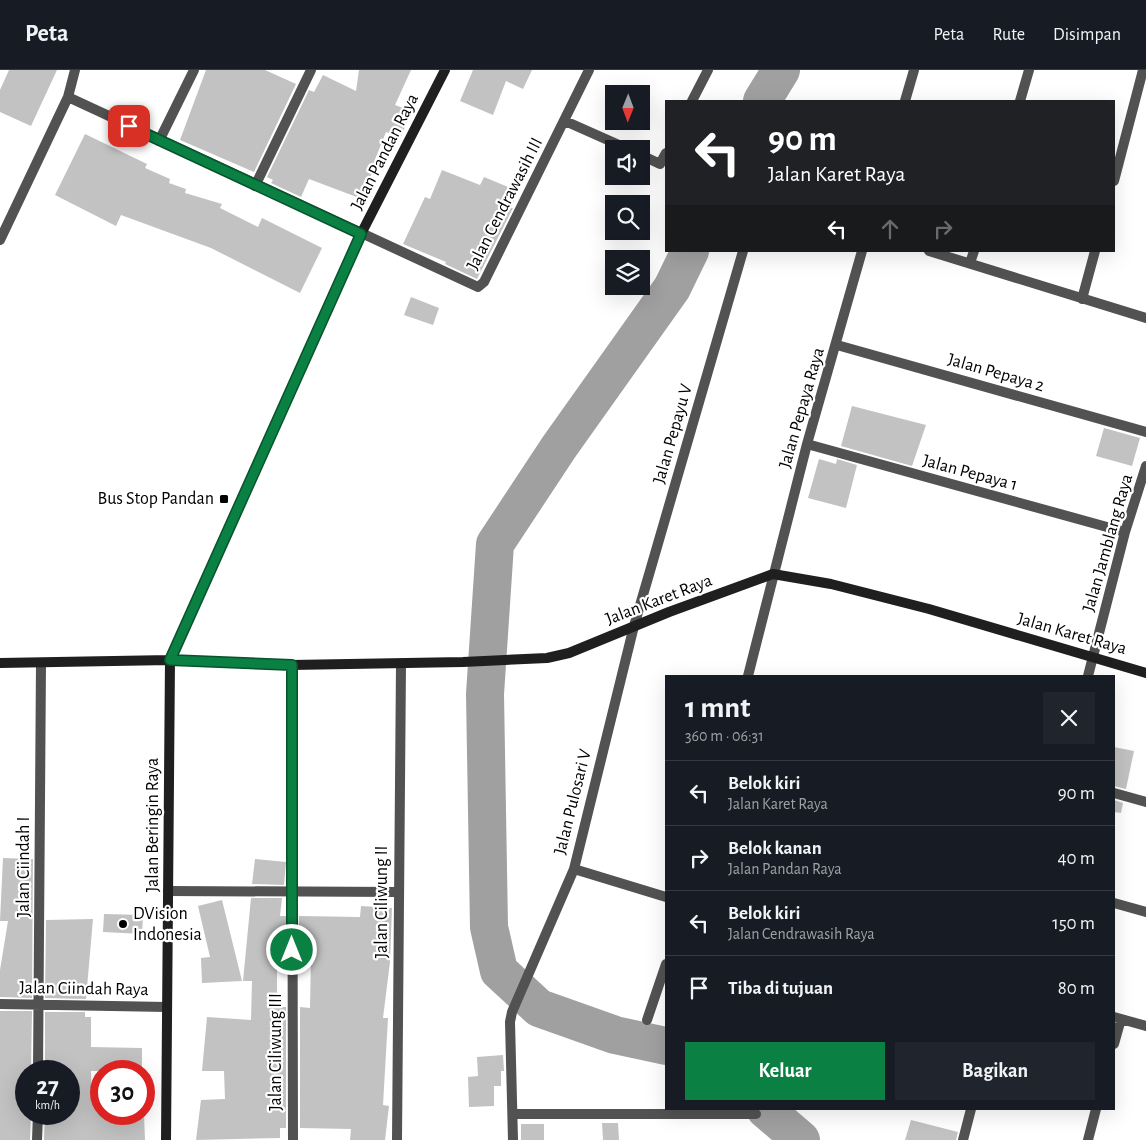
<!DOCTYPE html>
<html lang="id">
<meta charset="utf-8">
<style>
:root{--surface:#171b24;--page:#20242c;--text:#f1f3f6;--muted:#9ea1a6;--line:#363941;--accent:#0b8043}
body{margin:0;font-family:"Alegreya Sans",sans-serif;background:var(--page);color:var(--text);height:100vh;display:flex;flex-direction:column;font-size:19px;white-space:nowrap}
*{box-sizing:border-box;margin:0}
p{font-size:16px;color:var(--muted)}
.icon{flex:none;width:28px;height:28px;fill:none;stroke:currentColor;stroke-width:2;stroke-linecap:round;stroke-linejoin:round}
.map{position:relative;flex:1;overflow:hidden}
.panel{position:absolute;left:665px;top:605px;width:450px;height:435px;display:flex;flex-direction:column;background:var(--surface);border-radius:0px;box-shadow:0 5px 20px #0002}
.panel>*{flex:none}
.guide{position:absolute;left:665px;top:30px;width:450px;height:152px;border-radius:0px;box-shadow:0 5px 20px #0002;background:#202124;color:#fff;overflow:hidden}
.needle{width:32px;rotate:181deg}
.controls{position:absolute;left:605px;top:15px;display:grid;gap:10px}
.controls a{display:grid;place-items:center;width:45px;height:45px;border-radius:0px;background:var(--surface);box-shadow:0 5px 20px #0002;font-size:25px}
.speed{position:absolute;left:15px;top:990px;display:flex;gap:10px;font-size:25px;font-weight:700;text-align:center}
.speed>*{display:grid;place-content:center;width:65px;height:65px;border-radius:50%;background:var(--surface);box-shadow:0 5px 20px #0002;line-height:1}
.speed small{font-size:12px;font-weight:400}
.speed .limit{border:8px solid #d22;background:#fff;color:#111}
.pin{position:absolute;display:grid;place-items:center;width:42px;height:42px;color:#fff;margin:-21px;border-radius:10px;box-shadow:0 2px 8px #0006}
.me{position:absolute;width:55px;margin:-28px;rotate:0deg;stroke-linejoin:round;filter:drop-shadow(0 0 4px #0008)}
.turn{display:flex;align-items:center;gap:18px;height:105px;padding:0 20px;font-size:22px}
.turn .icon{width:65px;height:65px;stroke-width:2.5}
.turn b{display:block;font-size:35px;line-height:42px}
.lanes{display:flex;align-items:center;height:48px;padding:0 20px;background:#0003;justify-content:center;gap:25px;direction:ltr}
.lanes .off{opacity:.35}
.round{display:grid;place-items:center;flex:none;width:52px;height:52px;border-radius:0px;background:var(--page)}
.headline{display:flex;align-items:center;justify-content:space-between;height:85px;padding:0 20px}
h1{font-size:30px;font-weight:700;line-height:38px}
.button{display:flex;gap:10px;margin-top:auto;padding:10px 20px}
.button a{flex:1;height:58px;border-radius:0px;background:var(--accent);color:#fff;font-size:20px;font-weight:700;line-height:58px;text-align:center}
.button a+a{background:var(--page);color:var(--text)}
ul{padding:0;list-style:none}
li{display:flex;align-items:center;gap:15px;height:65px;padding:0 20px;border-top:1px solid var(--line)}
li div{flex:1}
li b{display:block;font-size:19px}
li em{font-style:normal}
header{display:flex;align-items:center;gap:30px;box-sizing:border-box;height:70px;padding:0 25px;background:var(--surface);border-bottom:1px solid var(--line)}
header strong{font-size:24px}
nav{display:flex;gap:28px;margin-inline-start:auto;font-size:18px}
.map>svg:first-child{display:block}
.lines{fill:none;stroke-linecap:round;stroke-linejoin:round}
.river{stroke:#a0a0a0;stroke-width:38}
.building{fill:#c2c2c2}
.street{stroke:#525252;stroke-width:10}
.secondary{stroke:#1f1f1f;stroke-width:10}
.route-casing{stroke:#07532c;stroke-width:12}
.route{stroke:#0b8043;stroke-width:9}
.poi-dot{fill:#000;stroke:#fff;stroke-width:2}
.labels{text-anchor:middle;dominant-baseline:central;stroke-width:4.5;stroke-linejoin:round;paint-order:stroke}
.street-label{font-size:18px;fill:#000;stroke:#fff}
.poi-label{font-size:18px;fill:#000;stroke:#fff;text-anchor:end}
</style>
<header>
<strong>Peta</strong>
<nav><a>Peta</a><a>Rute</a><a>Disimpan</a></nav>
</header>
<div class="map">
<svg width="1146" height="1070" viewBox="0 0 1146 1070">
<rect width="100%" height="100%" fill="#fff"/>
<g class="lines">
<path class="river" d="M762,31L781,0
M666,976L615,965L539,938L499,901L489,857L485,624L495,474L559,377L672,218L690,181
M765,1039L801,1070"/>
</g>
<path class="building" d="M9,0H57L31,56L0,42V20Z
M206,0H265L296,14L254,102L180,70Z
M359,0H411L395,35L411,41L401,67L386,62L370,102L372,103L362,129L309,109L301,127L271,113L273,110L267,107L309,20L314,22L323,5L356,21Z
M473,0H532L523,19L506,11L493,45L460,31Z
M85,64L147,94L145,98L170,109L169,113L186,119L185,123L222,134L220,138L258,157L262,148L322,178L300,223L211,178L121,145L116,156L55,125Z
M442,100L480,115L484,107L518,121L511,138H513L477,209L445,194L446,192L403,174L425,127L430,129Z
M411,227L439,238L433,255L404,245Z
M852,336L926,355L912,396L841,376Z
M1104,358L1140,368L1132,396L1096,386Z
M819,389L836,394L837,389L857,395L846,438L808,428Z
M1114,677L1134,681L1126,719L1114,716Z
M1114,730L1123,733L1121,743L1114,742Z
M3,788L33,789L32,928L0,927V900L8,851H0Z
M255,789L286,792L284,815L252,814Z
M251,828H282L280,846H286V883H277V937H286V1058H280V1068L196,1070L201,1030L225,1029L224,1001H202L207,947L251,950L252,911H243Z
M222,830L242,911L202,913L201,888L210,887L198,836Z
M361,836L392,838L390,892L383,948H388L383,1035L389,1036L385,1070H350L351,1059L300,1058V937L310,938L311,884H299V846L360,847Z
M104,844L143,845L142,864L103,862Z
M93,849L86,929L45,928L46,850Z
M0,941H32L31,1001H26V1044H31L30,1070H0Z
M45,942H85V947H91V977L142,978V1001H91L92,1033H101V1044H144L145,1070H44L45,1044L69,1045V1001H45Z
M503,985L504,1001H501V1016H494V1036L469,1037L468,1007L478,1006L477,987Z
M911,1050L958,1062L956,1070H905Z
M602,1053H618L619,1070H603Z
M521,1054H544V1070H521Z"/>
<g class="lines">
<path class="street" d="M68,27L478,217L484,212L589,0
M692,31L708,0
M905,31L914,0
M1020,31L1029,0
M565,51L628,79
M159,71L194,0
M641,85L660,94L666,83
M1114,111L1143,0
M255,116L311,0
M0,170L68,27L75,0
M929,181L1146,248
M970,193L974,181
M1082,229L1095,181
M837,275L1146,362
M807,374L1125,462
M292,595L293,1070
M748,606L807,374L862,181
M1088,606L1125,462L1146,396
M1114,723L1146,732
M574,799L666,827
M168,821L398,822
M1114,833L1146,842
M0,934L167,937
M1114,947L1146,956
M647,950L666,894
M1114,974L1121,949
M38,1001L41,593
M514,1044H756
M37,1070L38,1044
M397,1070L401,594
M513,1070L510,952L512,942L574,799L634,556L743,181
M963,1070L971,1039
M1088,1070L1096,1039"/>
<path class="secondary" d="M0,593L170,590L292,595L463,592L547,588L569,583L669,542L773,504L831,514L929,539L1146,603
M166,1070L170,590L361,164L445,0"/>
</g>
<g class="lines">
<defs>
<path id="route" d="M129,56L361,164L170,590L292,595V880"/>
</defs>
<use href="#route" class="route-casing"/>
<use href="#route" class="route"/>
</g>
<g class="poi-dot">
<rect x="219" y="424" width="10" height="10" rx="2.5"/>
<circle cx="123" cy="854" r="5"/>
</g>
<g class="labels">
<g class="street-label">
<text transform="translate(385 82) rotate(-63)">Jalan Pandan Raya</text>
<text transform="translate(505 134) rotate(-63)">Jalan Cendrawasih III</text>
<text transform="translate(996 303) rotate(16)">Jalan Pepaya 2</text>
<text transform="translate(802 338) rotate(-74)">Jalan Pepaya Raya</text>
<text transform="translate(673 364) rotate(-74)">Jalan Pepayu V</text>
<text transform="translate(970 403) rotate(15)">Jalan Pepaya 1</text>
<text transform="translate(1108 473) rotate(-74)">Jalan Jamblang Raya</text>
<text transform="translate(659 530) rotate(-21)">Jalan Karet Raya</text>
<text transform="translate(1072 564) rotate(16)">Jalan Karet Raya</text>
<text transform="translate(573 732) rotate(-76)">Jalan Pulosari V</text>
<text transform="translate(153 755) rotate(-90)">Jalan Beringin Raya</text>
<text transform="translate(24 797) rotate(-90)">Jalan Ciindah I</text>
<text transform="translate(382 832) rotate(-90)">Jalan Ciliwung II</text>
<text transform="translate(84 919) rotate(1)">Jalan Ciindah Raya</text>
<text transform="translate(276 982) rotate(-90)">Jalan Ciliwung III</text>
</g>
<g class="poi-label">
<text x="214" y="429">Bus Stop Pandan</text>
<text x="133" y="844" text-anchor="start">DVision<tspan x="133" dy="21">Indonesia</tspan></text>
</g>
</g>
</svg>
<div class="controls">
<a><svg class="needle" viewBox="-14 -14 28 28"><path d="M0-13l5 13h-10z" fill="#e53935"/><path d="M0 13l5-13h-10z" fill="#9ea1a6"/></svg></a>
<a><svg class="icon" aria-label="sound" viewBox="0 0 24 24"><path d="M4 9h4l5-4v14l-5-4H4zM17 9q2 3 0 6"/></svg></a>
<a><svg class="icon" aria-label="search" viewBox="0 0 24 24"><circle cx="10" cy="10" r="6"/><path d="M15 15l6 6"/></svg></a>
<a><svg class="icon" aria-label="layers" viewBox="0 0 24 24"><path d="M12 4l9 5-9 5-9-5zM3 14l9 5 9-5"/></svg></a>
</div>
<div class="speed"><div>27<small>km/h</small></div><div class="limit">30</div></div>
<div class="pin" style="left:129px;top:56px;background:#d93025"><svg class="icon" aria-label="arrive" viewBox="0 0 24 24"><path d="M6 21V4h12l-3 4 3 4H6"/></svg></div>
<svg class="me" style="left:292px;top:880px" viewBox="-20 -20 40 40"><circle r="17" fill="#0b8043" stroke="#fff" stroke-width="3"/><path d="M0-11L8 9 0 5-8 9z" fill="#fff"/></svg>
<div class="guide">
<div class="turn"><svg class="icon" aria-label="left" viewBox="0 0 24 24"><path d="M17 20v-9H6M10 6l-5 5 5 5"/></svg><div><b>90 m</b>Jalan Karet Raya</div></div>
<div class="lanes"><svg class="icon" aria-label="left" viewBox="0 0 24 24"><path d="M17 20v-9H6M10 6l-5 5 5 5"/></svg><svg class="icon off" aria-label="ahead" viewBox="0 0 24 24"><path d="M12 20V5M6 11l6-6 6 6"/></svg><svg class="icon off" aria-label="right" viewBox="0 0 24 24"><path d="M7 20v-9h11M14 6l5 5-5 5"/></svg></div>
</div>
<section class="panel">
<div class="headline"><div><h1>1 mnt</h1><p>360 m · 06:31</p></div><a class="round"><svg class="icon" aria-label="close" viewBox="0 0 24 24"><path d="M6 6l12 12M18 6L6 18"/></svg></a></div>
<ul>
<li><svg class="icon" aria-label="left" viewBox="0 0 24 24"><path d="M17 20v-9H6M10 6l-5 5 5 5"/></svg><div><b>Belok kiri</b><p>Jalan Karet Raya</p></div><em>90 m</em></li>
<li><svg class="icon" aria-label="right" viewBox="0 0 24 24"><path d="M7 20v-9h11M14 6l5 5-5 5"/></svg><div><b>Belok kanan</b><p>Jalan Pandan Raya</p></div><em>40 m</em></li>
<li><svg class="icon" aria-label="left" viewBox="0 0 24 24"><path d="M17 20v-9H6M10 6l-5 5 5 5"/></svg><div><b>Belok kiri</b><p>Jalan Cendrawasih Raya</p></div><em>150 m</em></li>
<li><svg class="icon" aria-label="arrive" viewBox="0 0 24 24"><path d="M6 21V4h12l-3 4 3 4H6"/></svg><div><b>Tiba di tujuan</b></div><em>80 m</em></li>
</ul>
<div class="button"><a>Keluar</a><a>Bagikan</a></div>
</section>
</div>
